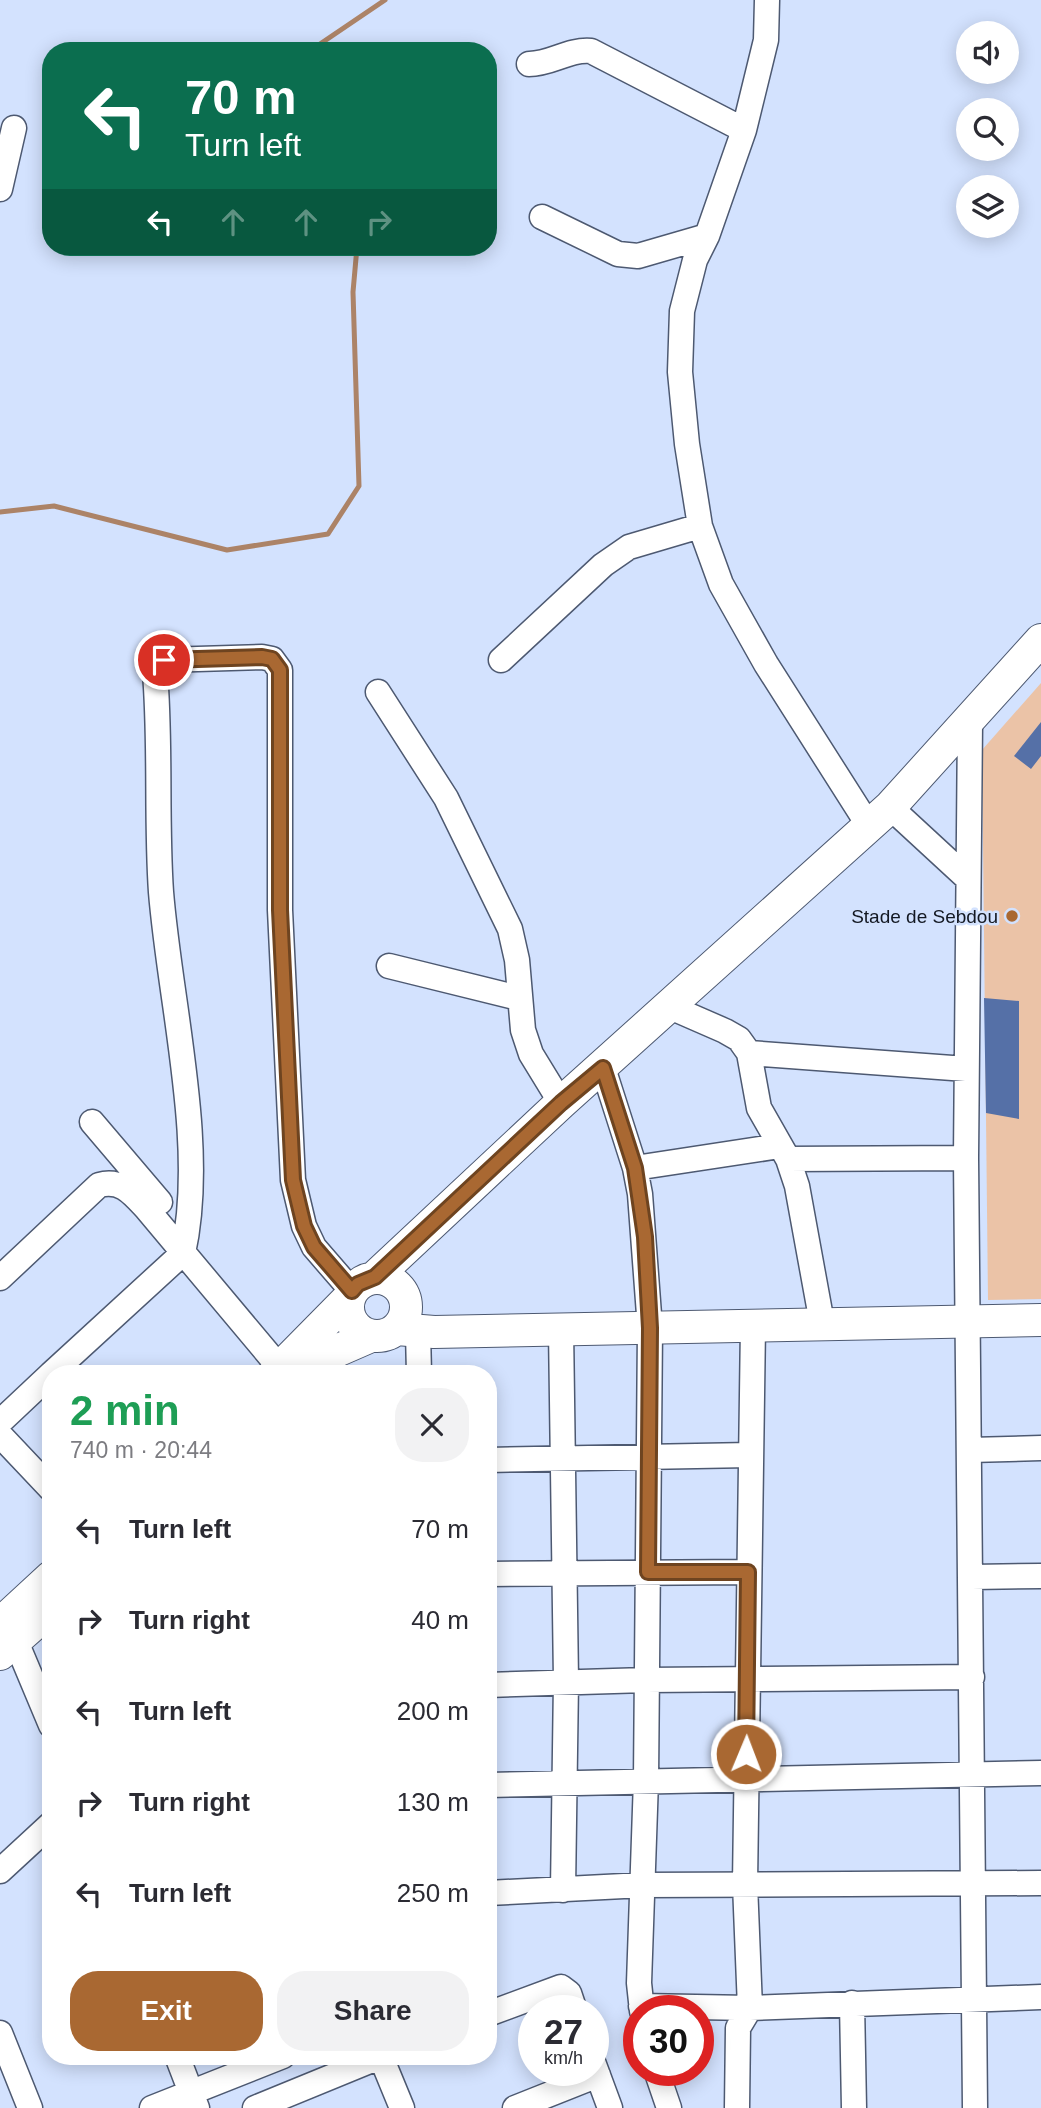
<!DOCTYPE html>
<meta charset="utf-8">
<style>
:root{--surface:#fff;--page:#f2f2f3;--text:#2b2b33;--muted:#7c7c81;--accent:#a96832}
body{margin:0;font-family:Arial,sans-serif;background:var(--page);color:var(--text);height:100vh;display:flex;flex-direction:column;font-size:26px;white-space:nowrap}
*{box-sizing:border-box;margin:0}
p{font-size:23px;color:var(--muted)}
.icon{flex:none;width:38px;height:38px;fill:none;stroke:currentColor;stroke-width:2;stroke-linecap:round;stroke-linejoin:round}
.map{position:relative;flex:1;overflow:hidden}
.details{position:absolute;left:42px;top:1365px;width:455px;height:700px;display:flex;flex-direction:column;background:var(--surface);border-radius:28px;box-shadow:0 4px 18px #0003}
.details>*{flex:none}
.hud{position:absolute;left:42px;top:42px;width:455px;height:214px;border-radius:28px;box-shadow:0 4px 18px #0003;background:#0b6e4f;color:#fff;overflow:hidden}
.controls{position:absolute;left:956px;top:21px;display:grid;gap:14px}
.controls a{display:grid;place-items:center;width:63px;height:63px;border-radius:50%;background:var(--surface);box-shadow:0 4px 18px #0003;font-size:35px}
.speed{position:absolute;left:518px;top:1995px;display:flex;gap:14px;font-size:35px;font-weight:700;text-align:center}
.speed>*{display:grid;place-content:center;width:91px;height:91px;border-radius:50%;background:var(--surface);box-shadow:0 4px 18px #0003;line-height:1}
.speed small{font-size:18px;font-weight:400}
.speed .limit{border:10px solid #d22;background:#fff;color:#111}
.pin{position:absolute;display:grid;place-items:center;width:60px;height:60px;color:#fff;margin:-30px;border:4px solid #fff;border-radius:50%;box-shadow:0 2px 7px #0007}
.me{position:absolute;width:77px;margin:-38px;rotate:1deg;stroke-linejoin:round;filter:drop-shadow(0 0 5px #0008)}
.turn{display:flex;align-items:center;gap:24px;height:147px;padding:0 28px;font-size:32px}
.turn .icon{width:91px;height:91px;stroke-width:2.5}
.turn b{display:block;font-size:49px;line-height:60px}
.lanes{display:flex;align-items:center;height:66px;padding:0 28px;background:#0003;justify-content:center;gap:35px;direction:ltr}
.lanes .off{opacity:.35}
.round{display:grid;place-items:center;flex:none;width:74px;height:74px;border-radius:28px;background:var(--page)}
.summary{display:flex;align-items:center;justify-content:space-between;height:119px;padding:0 28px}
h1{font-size:42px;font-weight:600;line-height:52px;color:#1e9e55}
.action{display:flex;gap:14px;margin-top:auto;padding:14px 28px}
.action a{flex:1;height:80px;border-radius:28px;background:var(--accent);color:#fff;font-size:28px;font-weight:600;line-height:80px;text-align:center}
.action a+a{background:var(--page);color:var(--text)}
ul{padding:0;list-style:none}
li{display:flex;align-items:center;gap:21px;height:91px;padding:0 28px}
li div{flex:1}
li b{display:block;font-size:26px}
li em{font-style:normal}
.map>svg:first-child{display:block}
.green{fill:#ebc3a7}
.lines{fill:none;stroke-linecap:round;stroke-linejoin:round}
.stream{stroke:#ac8367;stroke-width:5}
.building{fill:#5570a7}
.minor-casing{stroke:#4d5971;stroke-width:27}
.major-casing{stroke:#4d5971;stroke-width:34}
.minor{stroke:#fff;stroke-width:24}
.major{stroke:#fff;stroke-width:32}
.route-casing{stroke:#6e4420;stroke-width:18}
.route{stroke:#a96832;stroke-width:12}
.poi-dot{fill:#a96832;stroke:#d3e2fe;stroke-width:2.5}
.labels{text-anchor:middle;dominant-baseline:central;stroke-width:5;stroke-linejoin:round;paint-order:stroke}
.poi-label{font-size:19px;fill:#131822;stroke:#d3e2fe;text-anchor:end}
</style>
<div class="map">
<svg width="1041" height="2108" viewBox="0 0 1041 2108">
<rect width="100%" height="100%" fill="#d3e2fe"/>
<path class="green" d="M1041,683V1299L988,1300L982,750Z"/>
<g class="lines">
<path class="stream" d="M320,51V44L385,0
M0,512L54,506L227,550L328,534L359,486L353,292L357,247"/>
</g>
<path class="building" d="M1041,722V756L1031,769L1014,756Z
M984,998L1019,1001V1119L986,1113Z"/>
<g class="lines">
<defs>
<path id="minor" d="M767,0L766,40L744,130L707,236L695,260L682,311L680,372L687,444L700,526L721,584L766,664L869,826
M529,64C552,64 568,49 591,51L744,130
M0,189L14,128
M542,217L618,254L638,256L707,236
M501,660L603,565L629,547L700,526
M378,692L446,798L510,929L517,960L523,1030L531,1054L561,1103
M970,722L966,1158L975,2108
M890,807L967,878
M389,966L519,998
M670,1007L725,1031L739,1039L749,1053L759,1108L788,1159L797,1186L822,1323
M749,1053L966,1069
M603,1068L635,1168L640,1194L650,1328L646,1780L639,1983L642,2011
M92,1122L160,1202
M788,1159L966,1158
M635,1168L780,1146
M0,1278L99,1185C121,1179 132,1193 146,1208L280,1368
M561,1329L566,1681L563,1890
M418,1332L419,1374
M51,1374L183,1253C207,1145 170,1004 161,892C156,819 161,746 155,673L158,663L164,660L262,657L272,659L280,670V910L293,1180L304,1226L314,1247L352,1291
M0,1422L51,1374
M0,1435L51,1489
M970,1450L1041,1448
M488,1460L750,1455
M488,1574L748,1572
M972,1577L1041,1576
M9,1625L51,1725
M488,1685L646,1680L972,1677
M488,1785L1041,1773
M0,1871L51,1824
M488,1893L643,1885L1041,1883
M852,2003L854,2108
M641,2006L750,2008L1041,1997
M488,2014L561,1987L569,1993L575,2011
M0,2033L30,2108
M177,2056L197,2108
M381,2057L402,2108
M593,2062L610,2108
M656,2070L669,2108
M152,2108L283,2056
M255,2108L382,2056
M515,2108L598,2075
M737,2108L738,2028L750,2008L745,1884L753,1325"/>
<path id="major" d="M375,1277L561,1103L890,807L1041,640
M348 1307a29 29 0 1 1 58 0a29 29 0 1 1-58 0Z
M397,1329L434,1332L1041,1320
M274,1374L348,1299
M310,1374L332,1353L371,1336
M0,1624L51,1577
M0,1654L51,1609"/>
</defs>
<use href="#minor" class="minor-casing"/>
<use href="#major" class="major-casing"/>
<use href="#minor" class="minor"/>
<use href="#major" class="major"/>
</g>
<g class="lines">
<defs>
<path id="route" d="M164,660L262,657L272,659L280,670V910L293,1180L304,1226L314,1247L352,1291L358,1284L375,1277L561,1103L603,1068L635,1168L645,1237L650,1328L648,1572H748L746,1754"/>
</defs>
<use href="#route" class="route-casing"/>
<use href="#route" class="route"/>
</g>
<circle class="poi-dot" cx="1012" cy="916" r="7"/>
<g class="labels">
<g class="poi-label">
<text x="998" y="916">Stade de Sebdou</text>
</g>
</g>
</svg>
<div class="controls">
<a><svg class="icon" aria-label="sound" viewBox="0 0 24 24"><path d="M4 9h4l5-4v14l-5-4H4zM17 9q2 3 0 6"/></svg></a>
<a><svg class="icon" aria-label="search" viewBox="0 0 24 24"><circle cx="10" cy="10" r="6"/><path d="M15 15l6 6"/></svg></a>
<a><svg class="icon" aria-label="layers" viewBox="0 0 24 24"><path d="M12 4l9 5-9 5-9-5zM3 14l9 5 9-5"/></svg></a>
</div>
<div class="speed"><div>27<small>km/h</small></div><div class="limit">30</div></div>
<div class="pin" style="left:164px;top:660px;background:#d93025"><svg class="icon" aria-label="arrive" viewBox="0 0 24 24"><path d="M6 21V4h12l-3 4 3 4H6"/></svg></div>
<svg class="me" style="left:746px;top:1754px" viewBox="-20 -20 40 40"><circle r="17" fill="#a96832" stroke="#fff" stroke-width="3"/><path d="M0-11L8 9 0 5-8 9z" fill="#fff"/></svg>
<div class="hud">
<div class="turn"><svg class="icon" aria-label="left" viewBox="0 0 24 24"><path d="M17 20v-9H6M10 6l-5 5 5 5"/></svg><div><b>70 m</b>Turn left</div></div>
<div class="lanes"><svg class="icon" aria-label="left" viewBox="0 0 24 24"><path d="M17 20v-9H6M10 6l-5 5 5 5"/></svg><svg class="icon off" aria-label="ahead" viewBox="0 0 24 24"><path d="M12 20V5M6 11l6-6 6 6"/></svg><svg class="icon off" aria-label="ahead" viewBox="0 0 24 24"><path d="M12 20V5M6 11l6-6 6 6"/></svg><svg class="icon off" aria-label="right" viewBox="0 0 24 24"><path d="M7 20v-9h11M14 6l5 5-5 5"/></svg></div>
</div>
<section class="details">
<div class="summary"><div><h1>2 min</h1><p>740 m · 20:44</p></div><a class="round"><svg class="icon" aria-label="close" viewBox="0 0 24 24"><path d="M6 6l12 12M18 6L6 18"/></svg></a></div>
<ul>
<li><svg class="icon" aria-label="left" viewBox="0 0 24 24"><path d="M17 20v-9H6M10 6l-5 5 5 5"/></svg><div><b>Turn left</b></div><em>70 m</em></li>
<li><svg class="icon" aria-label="right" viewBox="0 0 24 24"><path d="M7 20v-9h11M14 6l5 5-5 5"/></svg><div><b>Turn right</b></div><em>40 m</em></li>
<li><svg class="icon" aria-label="left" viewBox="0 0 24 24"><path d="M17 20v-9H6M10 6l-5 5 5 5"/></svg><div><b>Turn left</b></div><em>200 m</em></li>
<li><svg class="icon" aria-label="right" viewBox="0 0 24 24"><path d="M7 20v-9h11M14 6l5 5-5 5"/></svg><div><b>Turn right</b></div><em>130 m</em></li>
<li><svg class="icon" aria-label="left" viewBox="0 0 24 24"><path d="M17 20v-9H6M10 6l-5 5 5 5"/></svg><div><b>Turn left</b></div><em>250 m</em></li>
</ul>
<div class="action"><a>Exit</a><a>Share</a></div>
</section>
</div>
